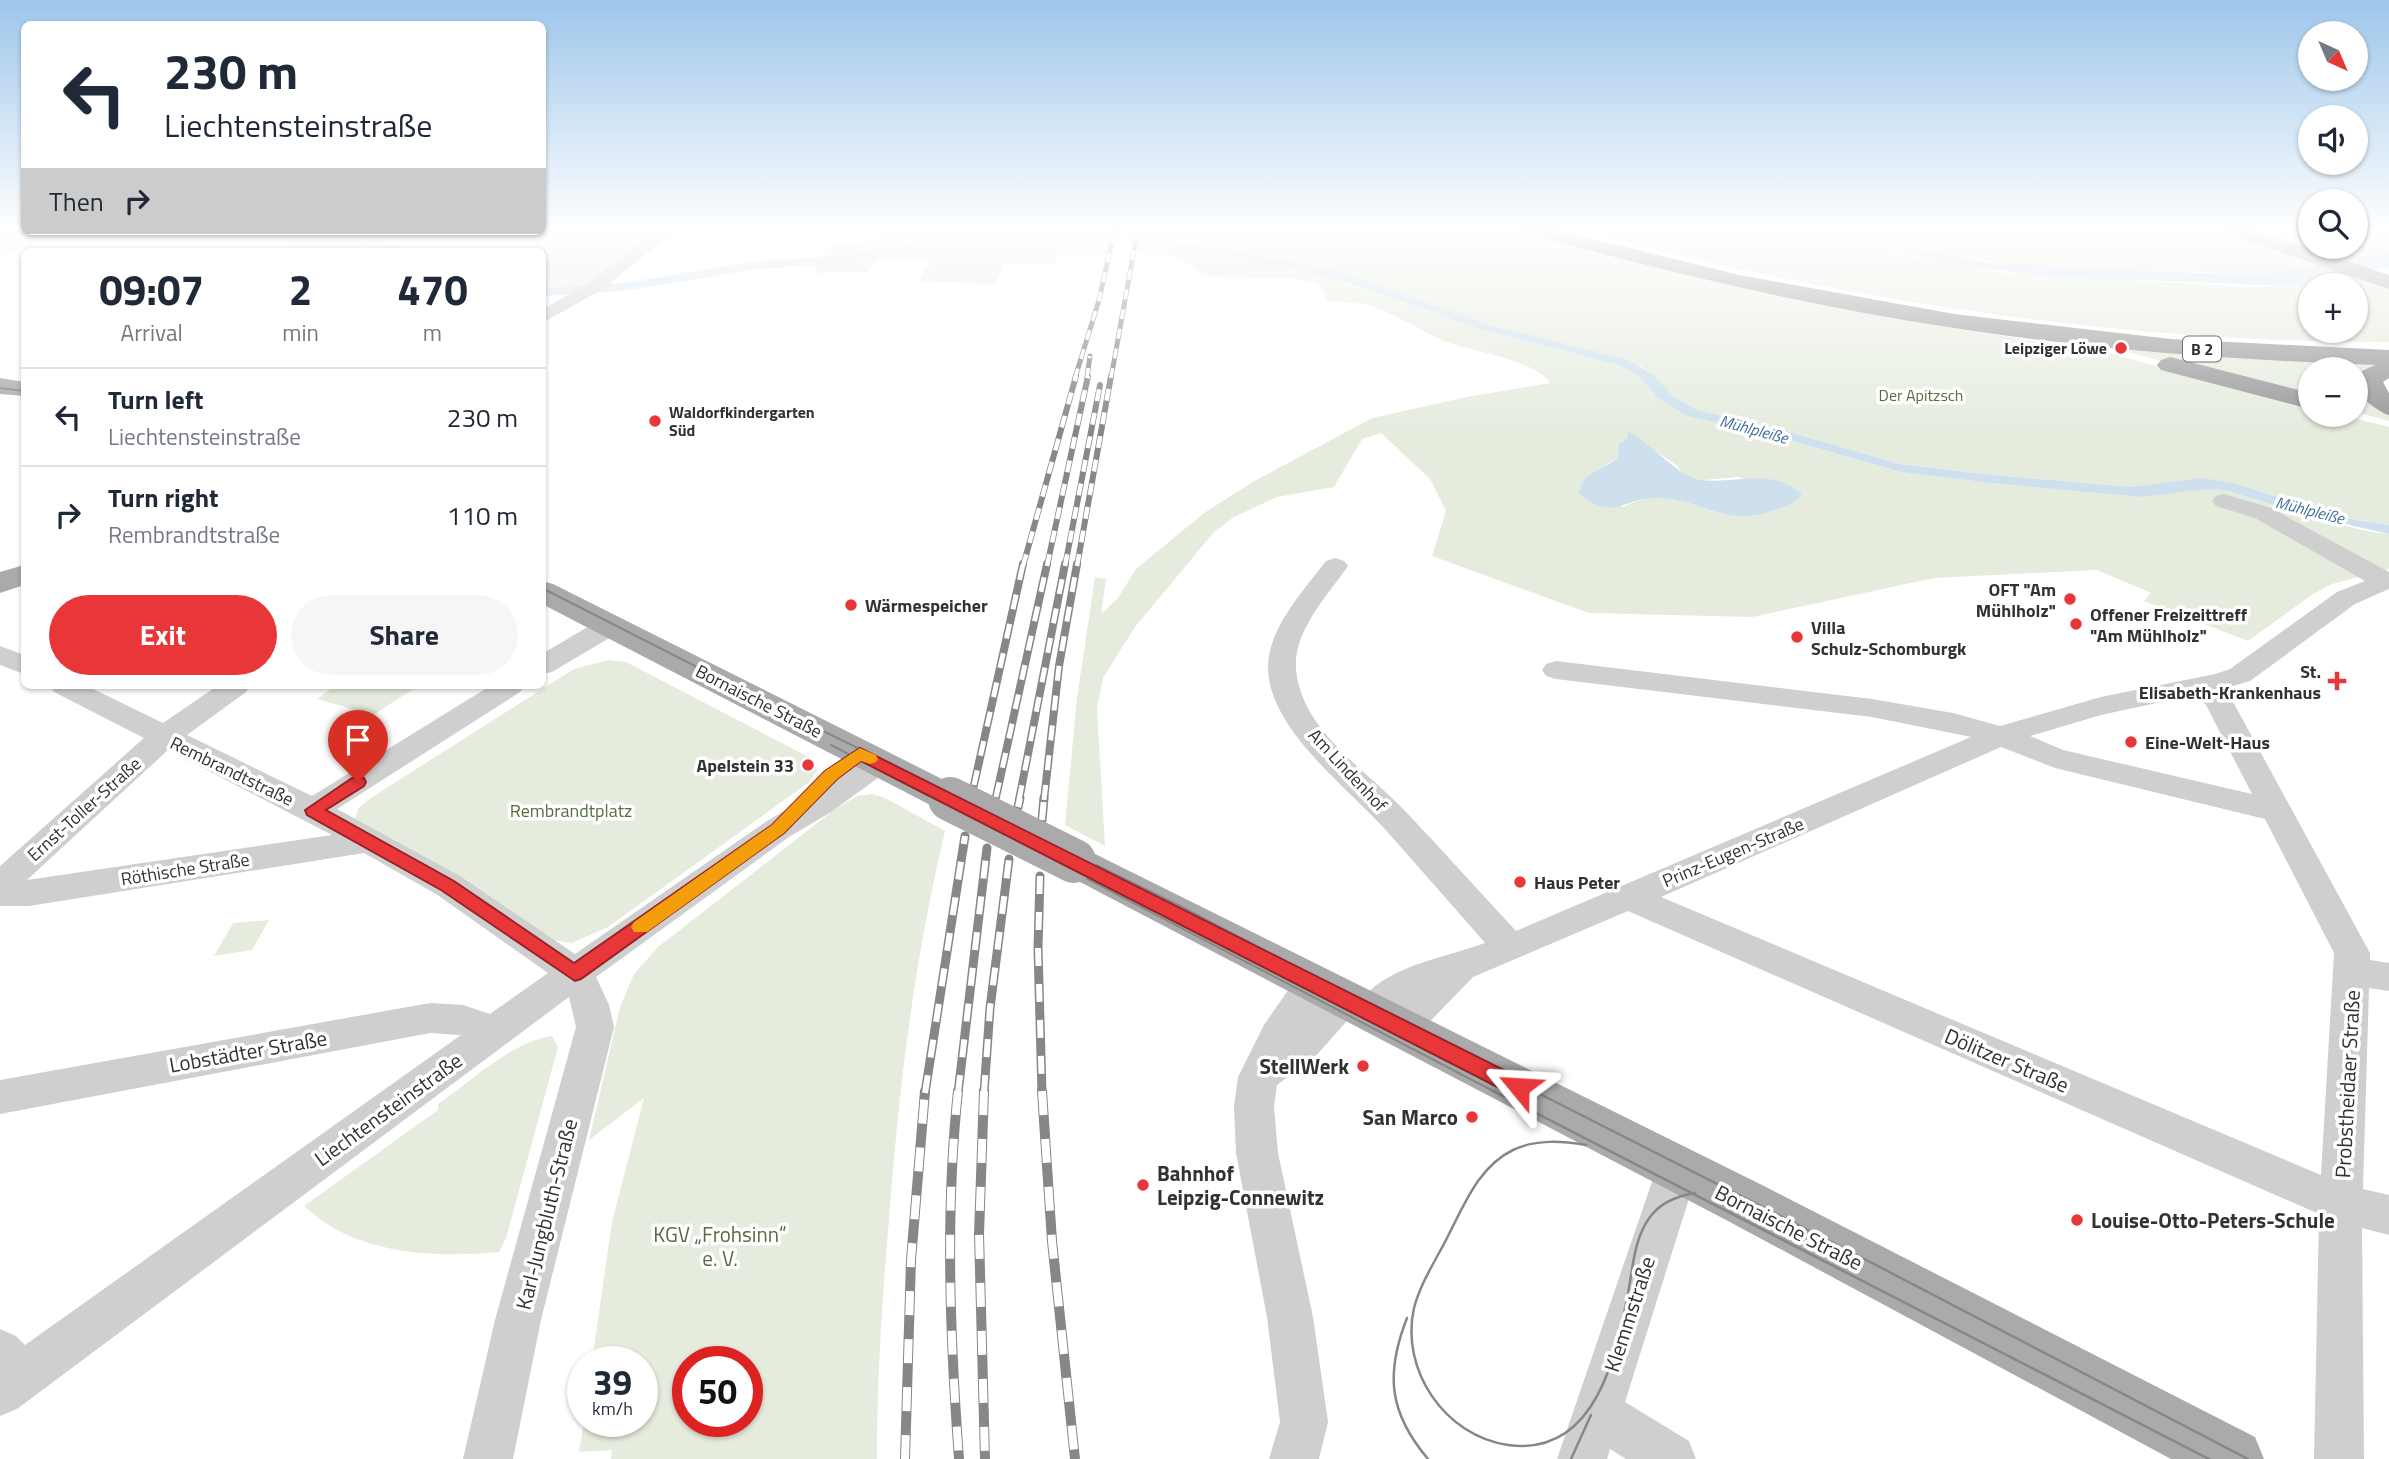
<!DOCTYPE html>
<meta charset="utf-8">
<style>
:root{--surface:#fff;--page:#f6f6f7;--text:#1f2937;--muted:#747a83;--line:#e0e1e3;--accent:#e83639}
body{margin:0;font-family:"Titillium Web",sans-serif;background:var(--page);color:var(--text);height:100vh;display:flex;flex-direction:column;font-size:26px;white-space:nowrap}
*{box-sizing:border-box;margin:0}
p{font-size:23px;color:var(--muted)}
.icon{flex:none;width:38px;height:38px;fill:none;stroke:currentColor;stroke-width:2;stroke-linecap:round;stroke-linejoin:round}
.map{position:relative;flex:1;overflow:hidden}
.panel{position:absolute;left:21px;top:248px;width:525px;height:441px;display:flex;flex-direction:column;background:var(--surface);border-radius:10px;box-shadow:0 2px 5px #0004}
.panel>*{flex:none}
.banner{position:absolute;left:21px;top:21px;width:525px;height:214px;border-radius:10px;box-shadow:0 2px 5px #0004;background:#fff;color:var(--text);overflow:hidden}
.needle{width:46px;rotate:136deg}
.buttons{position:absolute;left:2298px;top:21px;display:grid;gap:14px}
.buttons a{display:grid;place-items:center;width:70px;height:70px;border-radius:50%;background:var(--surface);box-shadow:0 2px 5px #0004;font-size:35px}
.speed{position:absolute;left:567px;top:1346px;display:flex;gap:14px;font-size:35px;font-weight:700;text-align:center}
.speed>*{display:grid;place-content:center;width:91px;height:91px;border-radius:50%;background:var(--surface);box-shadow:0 2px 5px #0004;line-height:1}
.speed small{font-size:18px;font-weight:400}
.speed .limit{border:10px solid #d22;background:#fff;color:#111}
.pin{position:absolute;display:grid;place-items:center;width:60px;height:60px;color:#fff;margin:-72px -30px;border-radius:50% 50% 50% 0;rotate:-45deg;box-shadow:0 0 7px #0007}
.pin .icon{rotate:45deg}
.me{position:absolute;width:77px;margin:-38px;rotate:297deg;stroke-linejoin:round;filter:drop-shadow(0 0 5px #0008)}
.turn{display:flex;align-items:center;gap:24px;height:147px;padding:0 28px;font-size:32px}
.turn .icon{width:91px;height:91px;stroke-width:2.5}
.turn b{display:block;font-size:49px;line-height:60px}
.then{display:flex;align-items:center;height:66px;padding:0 28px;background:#0003;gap:14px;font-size:26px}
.eta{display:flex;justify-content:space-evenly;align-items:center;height:119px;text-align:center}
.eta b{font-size:42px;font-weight:700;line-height:49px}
.cta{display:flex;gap:14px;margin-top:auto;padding:14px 28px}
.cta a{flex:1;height:80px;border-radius:42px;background:var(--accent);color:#fff;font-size:28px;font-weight:700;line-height:80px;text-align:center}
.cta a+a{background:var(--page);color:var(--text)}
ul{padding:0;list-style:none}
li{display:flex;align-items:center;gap:21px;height:98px;padding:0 28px;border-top:2px solid var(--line)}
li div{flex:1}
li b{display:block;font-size:26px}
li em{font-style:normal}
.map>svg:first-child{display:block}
.green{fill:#e5ecde;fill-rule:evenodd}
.water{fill:#cee0ee}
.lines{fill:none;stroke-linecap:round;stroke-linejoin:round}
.stream{stroke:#cee0ee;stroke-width:3.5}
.canal{fill:#cee0ee;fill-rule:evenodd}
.minor{fill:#cfcfcf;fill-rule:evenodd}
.major{fill:#aaa;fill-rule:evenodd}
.highway{fill:#999;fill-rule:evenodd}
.tram-far1{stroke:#878787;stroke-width:2}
.tram{stroke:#878787;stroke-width:2.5}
.rail-far4-casing{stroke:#878787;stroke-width:5}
.rail-far3-casing{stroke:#878787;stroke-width:6}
.rail-far2-casing{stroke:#878787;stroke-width:8}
.rail-far1-casing{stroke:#878787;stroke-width:9}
.rail-casing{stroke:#878787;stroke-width:10}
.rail-far4{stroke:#fff;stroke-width:3.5;stroke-dasharray:10;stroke-linecap:butt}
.rail-far3{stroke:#fff;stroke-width:4.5;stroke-dasharray:12;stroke-linecap:butt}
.rail-far2{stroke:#fff;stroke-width:5;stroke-dasharray:15;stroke-linecap:butt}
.rail-far1{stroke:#fff;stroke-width:6;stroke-dasharray:18;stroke-linecap:butt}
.rail{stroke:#fff;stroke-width:8;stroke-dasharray:24;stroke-linecap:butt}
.major-bridge{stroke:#aaa;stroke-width:44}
.route{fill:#e83639;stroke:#972325;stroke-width:2}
.slow{fill:#f59e0b}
.poi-dot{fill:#e83639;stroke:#fff;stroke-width:2.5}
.labels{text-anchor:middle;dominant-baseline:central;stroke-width:7;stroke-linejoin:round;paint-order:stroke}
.far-poi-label{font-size:16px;font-weight:bold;fill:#323232;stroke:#fff;text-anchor:end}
.shield{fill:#fff;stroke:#707070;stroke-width:2}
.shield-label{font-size:16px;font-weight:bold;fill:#323232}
.far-park-label{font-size:16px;fill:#52703e;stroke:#fff}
.far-water-label{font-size:16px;font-style:italic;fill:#3e6f97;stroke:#fff}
.poi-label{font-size:18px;font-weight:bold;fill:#323232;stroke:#fff;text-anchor:start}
.street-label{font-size:18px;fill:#323232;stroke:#fff}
.park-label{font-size:18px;fill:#52703e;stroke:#fff}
.near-street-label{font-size:21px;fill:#323232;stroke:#fff}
.near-poi-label{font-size:21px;font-weight:bold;fill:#323232;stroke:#fff;text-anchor:end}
.near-park-label{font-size:21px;fill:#52703e;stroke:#fff}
</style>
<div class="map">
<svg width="2389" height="1459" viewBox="0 0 2389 1459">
<rect width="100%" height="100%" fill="#fff"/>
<path class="green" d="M0,228H24V231H542L543,228H665L623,263L586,288L543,290L542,252H195L18,249L0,256Z
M883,228H1113L1108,254H1059L1054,265L1005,263L994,284L918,282L931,261L878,259L868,272L813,273L830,244L867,242L882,237Z
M1175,228H1515L1612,255L1916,322L2103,352L2310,406V415H2342L2389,427V525L2351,519L2261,492L2182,481L2149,487H2131L1984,474L1900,464L1786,431L1697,410L1673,396L1642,367L1463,317L1335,270L1221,247L1139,237L1140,230Z
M1570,228H1813L1924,260L2005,273L2247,287L2290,286L2349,275L2389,288V342C2112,342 1837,299 1570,228ZM2310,285H2356V331H2310Z
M1853,228H2210L2318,264L2301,269L2254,274L2018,265L1948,255Z
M2245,228H2310V247H2356V228H2389V252L2338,259Z
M1138,242L1230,256L1320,275L1482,330L1619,365L1638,376L1658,398L1687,416L1782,438L1901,472L1990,483L2139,497C2168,496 2198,486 2226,490C2281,499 2332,529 2389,534V569L2332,584L2313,594L2248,641L2144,601L2151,593L2097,570L1934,578L1752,617L1589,613L1432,556L1446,511L1430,479L1381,433L1362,439L1334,487L1277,497L1234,517L1214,532L1135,627L1103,678L1097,708L1105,846L1065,825L1077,698L1095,577L1106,579L1101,614L1118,598L1136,569L1204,513L1251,483L1372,418L1472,396L1550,383C1538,362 1479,352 1456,345C1426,336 1401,315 1371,306C1357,302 1343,302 1328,301L1318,283L1292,278L1204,276C1181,253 1167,254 1136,254ZM1629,433L1676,465L1687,477L1704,480L1738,477L1802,494C1795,504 1786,506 1775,510C1725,529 1705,500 1659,498C1646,497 1635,502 1623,507L1589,474L1618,458Z
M2100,345L2389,362L2368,371L2389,412V421L2356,412V369H2310V399Z
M608,660L626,662L805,755L816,763L817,771L808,783L608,927L572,943L554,940L355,819L358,809L369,799L574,669Z
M335,686H418L373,715L317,699Z
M872,794L885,798L945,831C914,962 899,1086 889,1220C882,1300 877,1379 877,1459H611L612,1450L579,1452L584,1421H642V1362L592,1361L612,1222L644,1098L589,1140L620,1007L634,974L658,947L834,810L857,796ZM688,1362H747V1421H688Z
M269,920L252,950L214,956L233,923Z
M552,1036L558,1047L506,1238L499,1252C433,1258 355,1255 304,1206L438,1110V1104C470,1082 513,1041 552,1036Z"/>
<path class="water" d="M1813,228H1853L1923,249L1985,262L2194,273L2254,274L2301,269L2338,259L2389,252V267L2289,286L2044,276L1946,264Z
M1057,231L1221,247L1335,270L1490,325L1628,360L1653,375L1673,396L1697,410L1786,431L1900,464L1984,474L2131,487L2202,478L2232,483L2351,519L2389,525V534L2310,516L2229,491C2199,486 2170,496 2139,497L1990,483L1901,472L1782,438L1687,416L1658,398L1638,376L1619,365L1482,330L1350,284L1298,270L1163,245L1053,236Z
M1629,432C1652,444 1679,477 1701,480C1736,484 1771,467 1802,494C1795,504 1787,506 1775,510C1725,529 1706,500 1659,498C1624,496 1612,524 1579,493C1584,469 1601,471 1618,458L1619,444L1626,440Z"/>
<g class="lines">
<path class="stream" d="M275,237L287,231"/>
<path class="canal" d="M1003,228L1085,232L1091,235L1085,238L1023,232L974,237L843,263L750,270L622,291L542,296V288L622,283L750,262L843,255Z
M149,231L352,236L384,241L408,252L337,242L149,238L0,240V234Z"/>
<path class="minor" d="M660,228H678L603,289L542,323V310L591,281Z
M2224,494L2271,508L2389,572V589L2355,604L2250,681L2223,689L2232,700L2370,953V960L2389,963V991L2369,988L2363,1189L2389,1195V1235L2362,1228L2364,1459H2314L2319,1214L1628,911L1473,977L1414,1038L1401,1042L1388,1038L1382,1027L1384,1023L1372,1027L1359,1023L1354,1013L1314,1058L1277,1085L1274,1106L1278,1153L1313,1317L1328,1422L1319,1459H1269L1280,1422L1267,1317L1236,1153L1234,1106L1238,1077L1264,1025L1300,973L1313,969L1326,973L1331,983L1325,995C1335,984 1344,984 1357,989L1362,998C1395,963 1442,959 1485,943C1451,904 1417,865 1383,827C1345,786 1267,726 1268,666C1269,627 1304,590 1326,561L1335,558L1344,561L1348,566C1328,595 1293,631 1296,669C1301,731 1368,771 1407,813C1444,852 1479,891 1516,931L1971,737L1872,717L1556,679L1546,676L1542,670L1546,664L1556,661L1872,699L1953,713L2000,726L2101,697L2215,674L2230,669L2337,592L2365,581L2255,518L2216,506L2212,501L2216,496ZM2194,695L2206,705L2252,794L2063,750L2030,736L2101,715ZM2001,747L2055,768L2265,819L2334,953L2321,1175L1661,897Z
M611,617L621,619L624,625L621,631L552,672L542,674V654L601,619Z
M0,646L24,655V674L0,665Z
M50,686H87L163,723L217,686H250L246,692L187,735L312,796L490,686H524L520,692L337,809L460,876L575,954L767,821L809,796L867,756L878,753L889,756L893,763L889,770L831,812L789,837L596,977L609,1005L614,1027L541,1320L513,1459H463L495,1320L576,1027L569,997L17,1409L0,1416V1329L16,1336L25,1345L461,1035L430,1033L0,1114V1080L430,1003L463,1005L490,1014L548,973L436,894L364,853L29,906H0V866L144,738L54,692ZM168,750L332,835L27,880Z
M1677,1151L1692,1157L1698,1170L1625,1402L1689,1441L1696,1459H1626L1610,1449L1607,1459H1557L1656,1170L1662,1157Z"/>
<path class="major" d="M2219,228H2248L2389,275V289L2222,232Z
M0,378L24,382V396L0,394Z
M24,565V585L0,593V572Z
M542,581L553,584L964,790L970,799L964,808L950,812L936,808L542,604Z
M1074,846L1089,851L1766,1187L2255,1437L2264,1459H2171L1728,1221L1059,871L1053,861L1059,851Z"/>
<path class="highway" d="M1517,228H1550L1739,275L1954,314L2171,339L2389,350V378L2383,382L2389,393V415C2377,412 2345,388 2360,373C2364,369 2371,367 2376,365C2234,360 2094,350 1954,328C1807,306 1663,271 1520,232Z
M2170,357L2310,393V409L2161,370L2157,365L2161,360Z"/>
<path class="tram-far1" d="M0,388L24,391
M542,588L819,729L1182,907L1538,1093
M831,745L1497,1093"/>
<path class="tram" d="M1493,1091L2209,1459
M1534,1091L1849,1251L2248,1459
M1586,1145C1562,1141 1536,1139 1513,1150C1480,1166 1466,1201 1450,1232C1438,1257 1421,1281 1414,1308C1400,1370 1445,1436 1508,1445C1597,1457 1617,1353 1629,1288C1633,1264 1635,1237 1650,1217C1661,1202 1677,1196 1695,1193
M1407,1318C1385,1374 1389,1413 1428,1459
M1571,1459L1591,1415"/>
<defs>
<path id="rail-far4" d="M1075,378L1099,300L1115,228
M1087,378L1090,356
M1111,378L1138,228"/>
<path id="rail-far3" d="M1023,566L1076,376
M1047,566L1088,376
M1065,566L1100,385
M1077,566L1111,376"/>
<path id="rail-far2" d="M974,785L1023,564
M996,797L1047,564
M1019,800L1065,564
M1044,800L1059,666L1077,564"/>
<path id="rail-far1" d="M1018,807L1020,798
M1042,820L1044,798
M1040,876L1038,948L1042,1093
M925,1093L965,836
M958,1093L987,848
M984,1093L990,1008L1009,859"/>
<path id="rail" d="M958,1091C945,1213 950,1337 959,1459
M984,1091L979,1234L985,1459
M1042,1091L1052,1241L1075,1459
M905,1459L911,1260L925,1091"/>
</defs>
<use href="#rail-far4" class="rail-far4-casing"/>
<use href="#rail-far3" class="rail-far3-casing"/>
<use href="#rail-far2" class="rail-far2-casing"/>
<use href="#rail-far1" class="rail-far1-casing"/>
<use href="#rail" class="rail-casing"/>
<use href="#rail-far4" class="rail-far4"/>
<use href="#rail-far3" class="rail-far3"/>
<use href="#rail-far2" class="rail-far2"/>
<use href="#rail-far1" class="rail-far1"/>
<use href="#rail" class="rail"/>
<path class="major-bridge" d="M950,799L1074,861"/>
</g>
<linearGradient id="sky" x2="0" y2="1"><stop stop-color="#9dc6ea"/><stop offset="0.53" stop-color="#fff"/><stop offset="1" stop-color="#fff" stop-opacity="0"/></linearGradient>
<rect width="2389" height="432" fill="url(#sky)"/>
<path class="route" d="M860,748L1526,1081L1529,1087L1526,1094L1519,1096L1511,1094L861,761L837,779L784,833L581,979L575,981L441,890L307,815L305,810L352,778H364L366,782L364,786L326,810L454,881L574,963L772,825L825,771Z"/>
<path class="slow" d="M860,748L876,755L878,759L876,762L870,764L861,761L837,779L784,833L647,932H634L631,927L634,922L772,825L825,771Z"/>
<g class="poi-dot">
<circle cx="2121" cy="348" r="7"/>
<circle cx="655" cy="421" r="7"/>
<circle cx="2070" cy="599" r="7"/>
<circle cx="851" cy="605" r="7"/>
<circle cx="2076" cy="624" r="7"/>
<circle cx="1797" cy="637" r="7"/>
<path d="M2333.5 670.5h7v7h7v7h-7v7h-7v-7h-7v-7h7z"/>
<circle cx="2131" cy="742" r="7"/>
<circle cx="808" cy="765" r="7"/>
<circle cx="1520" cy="882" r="7"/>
<circle cx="1363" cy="1066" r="7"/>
<circle cx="1472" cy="1117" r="7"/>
<circle cx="1143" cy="1185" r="7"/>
<circle cx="2077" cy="1220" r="7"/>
</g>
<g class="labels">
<g class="far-poi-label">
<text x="2107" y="348">Leipziger Löwe</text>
<text x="669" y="412" text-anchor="start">Waldorfkindergarten<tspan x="669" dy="18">Süd</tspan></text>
</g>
<rect class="shield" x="2183" y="336.5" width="38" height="25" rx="5"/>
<g class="shield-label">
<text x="2202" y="349">B 2</text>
</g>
<g class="far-park-label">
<text x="1921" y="395">Der Apitzsch</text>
</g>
<g class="far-water-label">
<text transform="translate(1754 429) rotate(15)">Mühlpleiße</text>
<text transform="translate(2310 510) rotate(14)">Mühlpleiße</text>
</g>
<g class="poi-label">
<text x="2056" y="589" text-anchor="end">OFT "Am<tspan x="2056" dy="21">Mühlholz"</tspan></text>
<text x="865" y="605">Wärmespeicher</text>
<text x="2090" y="614">Offener Freizeittreff<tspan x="2090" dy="21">"Am Mühlholz"</tspan></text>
<text x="1811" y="627">Villa<tspan x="1811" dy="21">Schulz-Schomburgk</tspan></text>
<text x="2321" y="671" text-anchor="end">St.<tspan x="2321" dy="21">Elisabeth-Krankenhaus</tspan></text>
<text x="2145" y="742">Eine-Welt-Haus</text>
<text x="794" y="765" text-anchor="end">Apelstein 33</text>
<text x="1534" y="882">Haus Peter</text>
</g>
<g class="street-label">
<text transform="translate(759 701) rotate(27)">Bornaische Straße</text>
<text transform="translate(1348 770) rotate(47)">Am Lindenhof</text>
<text transform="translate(232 771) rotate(26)">Rembrandtstraße</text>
<text transform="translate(84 809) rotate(-42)">Ernst-Toller-Straße</text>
<text transform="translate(1733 852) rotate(-23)">Prinz-Eugen-Straße</text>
<text transform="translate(185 869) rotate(-9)">Röthische Straße</text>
</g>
<g class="park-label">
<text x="571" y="810">Rembrandtplatz</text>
</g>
<g class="near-street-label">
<text transform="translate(248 1051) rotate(-10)">Lobstädter Straße</text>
<text transform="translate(2007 1060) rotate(23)">Dölitzer Straße</text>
<text transform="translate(2347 1084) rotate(-87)">Probstheidaer Straße</text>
<text transform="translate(388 1109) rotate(-36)">Liechtensteinstraße</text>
<text transform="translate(546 1214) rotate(-76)">Karl-Jungbluth-Straße</text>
<text transform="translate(1789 1227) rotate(27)">Bornaische Straße</text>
<text transform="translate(1629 1314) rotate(-72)">Klemmstraße</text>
</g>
<g class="near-poi-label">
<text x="1349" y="1066">StellWerk</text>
<text x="1458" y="1117">San Marco</text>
<text x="1157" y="1173" text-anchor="start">Bahnhof<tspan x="1157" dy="24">Leipzig-Connewitz</tspan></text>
<text x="2091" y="1220" text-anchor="start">Louise-Otto-Peters-Schule</text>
</g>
<g class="near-park-label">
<text x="720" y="1234">KGV „Frohsinn“<tspan x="720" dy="24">e. V.</tspan></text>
</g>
</g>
</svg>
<div class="buttons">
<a><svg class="needle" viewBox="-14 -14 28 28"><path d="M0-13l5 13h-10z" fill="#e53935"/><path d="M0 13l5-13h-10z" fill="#747a83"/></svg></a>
<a><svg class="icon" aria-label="sound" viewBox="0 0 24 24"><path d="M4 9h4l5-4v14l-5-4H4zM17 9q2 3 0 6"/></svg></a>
<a><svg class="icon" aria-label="search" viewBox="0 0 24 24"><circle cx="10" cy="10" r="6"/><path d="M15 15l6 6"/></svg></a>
<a>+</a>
<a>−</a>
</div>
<div class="speed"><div>39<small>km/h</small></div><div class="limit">50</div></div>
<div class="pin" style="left:358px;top:782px;background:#d93025"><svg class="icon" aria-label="arrive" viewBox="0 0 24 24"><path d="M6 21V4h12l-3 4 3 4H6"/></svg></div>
<svg class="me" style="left:1519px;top:1087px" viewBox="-20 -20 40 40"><path d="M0-17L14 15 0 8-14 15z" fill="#e83639" stroke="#fff" stroke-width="4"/></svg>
<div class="banner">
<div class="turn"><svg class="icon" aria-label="left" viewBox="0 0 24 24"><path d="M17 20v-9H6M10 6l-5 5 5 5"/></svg><div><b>230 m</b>Liechtensteinstraße</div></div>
<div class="then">Then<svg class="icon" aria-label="right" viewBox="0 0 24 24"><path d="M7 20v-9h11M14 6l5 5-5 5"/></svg></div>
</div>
<section class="panel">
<div class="eta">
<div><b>09:07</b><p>Arrival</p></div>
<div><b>2</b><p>min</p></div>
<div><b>470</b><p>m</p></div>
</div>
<ul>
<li><svg class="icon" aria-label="left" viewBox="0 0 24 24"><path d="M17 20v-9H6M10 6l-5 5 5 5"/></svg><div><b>Turn left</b><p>Liechtensteinstraße</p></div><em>230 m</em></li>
<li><svg class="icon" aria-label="right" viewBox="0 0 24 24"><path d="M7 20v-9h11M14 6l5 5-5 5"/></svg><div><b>Turn right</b><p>Rembrandtstraße</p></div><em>110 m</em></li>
</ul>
<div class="cta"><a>Exit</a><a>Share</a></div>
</section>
</div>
